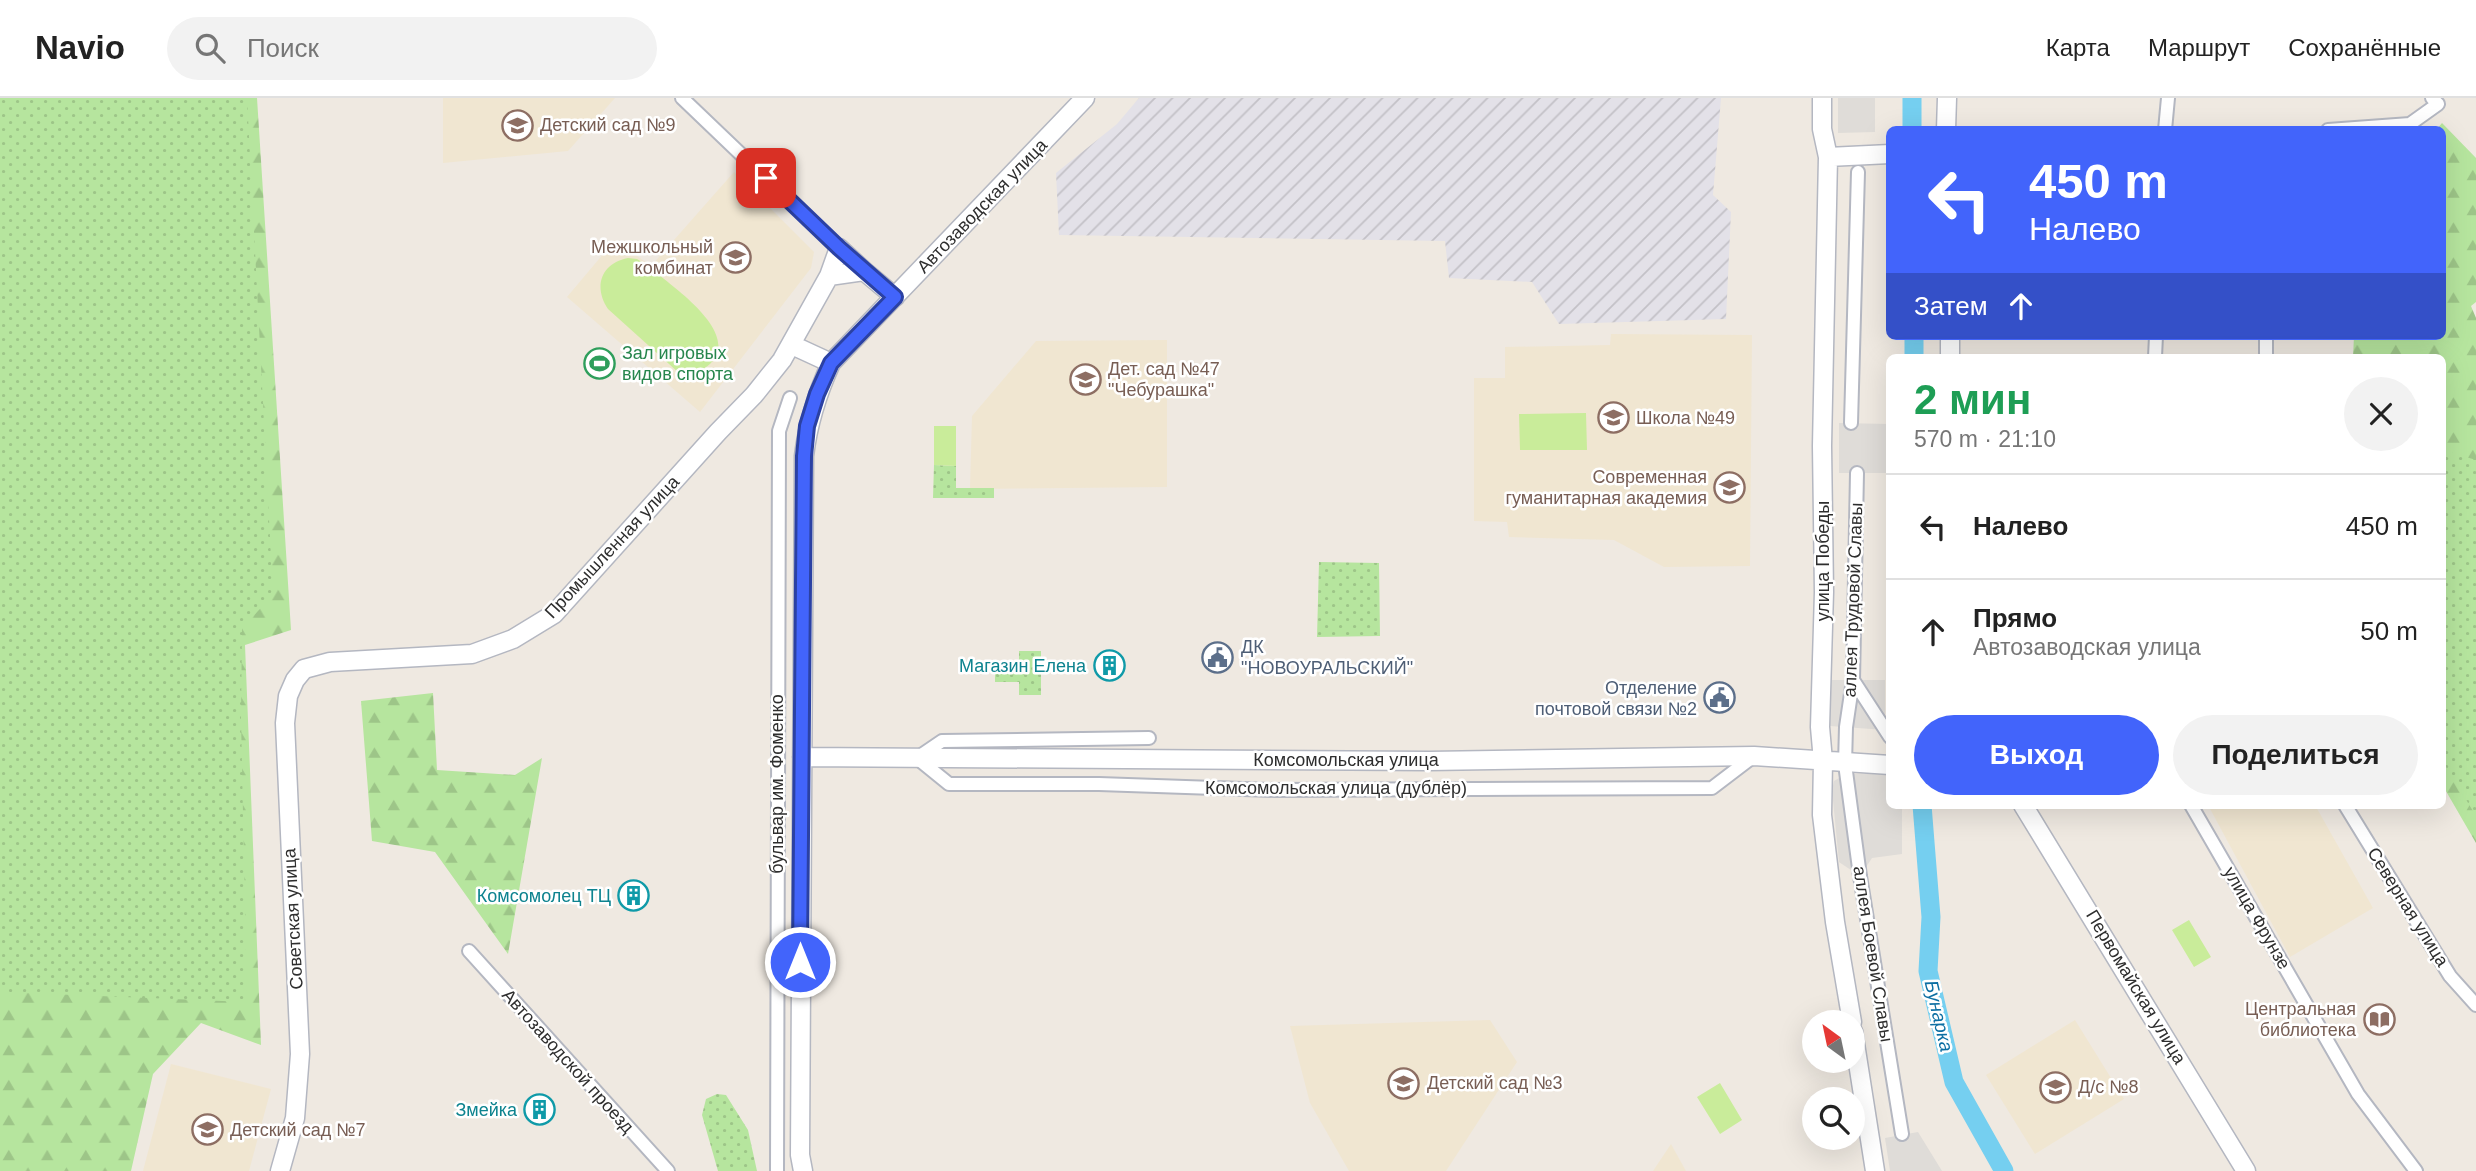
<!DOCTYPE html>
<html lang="ru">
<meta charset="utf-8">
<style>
:root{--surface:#fff;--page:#f2f2f2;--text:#222;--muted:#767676;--line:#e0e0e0;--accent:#4264fb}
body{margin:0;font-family:Helvetica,sans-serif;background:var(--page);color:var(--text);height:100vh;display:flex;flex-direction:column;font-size:26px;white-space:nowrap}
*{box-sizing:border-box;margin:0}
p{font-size:23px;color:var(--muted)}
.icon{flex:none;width:38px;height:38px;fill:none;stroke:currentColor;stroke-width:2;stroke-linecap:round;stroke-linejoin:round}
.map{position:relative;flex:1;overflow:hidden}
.side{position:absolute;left:1886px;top:256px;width:560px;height:455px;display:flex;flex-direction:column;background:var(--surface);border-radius:10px;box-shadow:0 7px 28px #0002}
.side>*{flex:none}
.guide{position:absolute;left:1886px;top:28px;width:560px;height:214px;border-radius:10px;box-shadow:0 7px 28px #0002;background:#4264fb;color:#fff;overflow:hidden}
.needle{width:46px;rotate:327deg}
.fabs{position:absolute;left:1802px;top:912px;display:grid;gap:14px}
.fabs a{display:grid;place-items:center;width:63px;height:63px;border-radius:50%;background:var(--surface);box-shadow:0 7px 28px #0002;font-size:35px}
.pin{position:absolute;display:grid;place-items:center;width:60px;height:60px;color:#fff;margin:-30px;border-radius:14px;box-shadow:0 4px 10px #0006}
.me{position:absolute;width:77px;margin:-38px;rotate:0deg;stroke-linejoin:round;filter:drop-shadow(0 0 5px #0008)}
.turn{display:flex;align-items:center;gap:24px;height:147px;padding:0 28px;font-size:32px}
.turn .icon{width:91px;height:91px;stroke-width:2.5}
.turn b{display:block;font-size:49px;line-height:60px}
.then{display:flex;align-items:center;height:66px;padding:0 28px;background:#0003;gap:14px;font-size:26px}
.round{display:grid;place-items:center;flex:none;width:74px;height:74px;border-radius:37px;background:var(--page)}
.overview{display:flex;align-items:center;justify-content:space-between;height:119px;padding:0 28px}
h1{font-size:42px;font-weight:700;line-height:52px;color:#1e9e55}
.button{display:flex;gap:14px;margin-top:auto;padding:14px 28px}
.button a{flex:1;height:80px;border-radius:42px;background:var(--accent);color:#fff;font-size:28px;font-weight:700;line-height:80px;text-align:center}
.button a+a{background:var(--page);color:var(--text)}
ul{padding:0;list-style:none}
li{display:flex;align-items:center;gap:21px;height:105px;padding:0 28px;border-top:2px solid var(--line)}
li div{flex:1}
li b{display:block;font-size:26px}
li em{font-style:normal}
header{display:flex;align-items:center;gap:42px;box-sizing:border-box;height:98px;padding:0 35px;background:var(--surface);border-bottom:2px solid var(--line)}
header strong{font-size:33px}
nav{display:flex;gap:38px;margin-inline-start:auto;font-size:24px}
.search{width:490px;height:63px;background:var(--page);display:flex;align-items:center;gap:18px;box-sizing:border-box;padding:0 24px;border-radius:38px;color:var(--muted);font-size:26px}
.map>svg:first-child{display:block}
.industrial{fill:url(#industrial-furrows)}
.education{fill:#f0e6d1}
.forest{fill:url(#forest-firs)}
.park{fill:url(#park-dots)}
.pitch{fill:#c9ec9a}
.plaza{fill:#dfdcd8}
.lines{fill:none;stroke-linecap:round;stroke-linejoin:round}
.river{stroke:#75cff0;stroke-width:19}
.street-casing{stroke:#b4b7c1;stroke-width:16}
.secondary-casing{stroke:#b4b7c1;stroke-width:21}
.street{stroke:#fff;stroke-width:12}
.secondary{stroke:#fff;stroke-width:18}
.route-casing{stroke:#2b41a3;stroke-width:18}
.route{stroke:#4264fb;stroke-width:12}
.labels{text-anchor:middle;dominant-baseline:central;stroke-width:5;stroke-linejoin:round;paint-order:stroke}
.education-label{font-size:18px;fill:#785e54;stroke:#fff;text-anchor:start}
.street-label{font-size:18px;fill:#2e2e2e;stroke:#fff}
.leisure-label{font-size:18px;fill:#27864d;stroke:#fff;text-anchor:start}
.service-label{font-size:18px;fill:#4e5e75;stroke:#fff;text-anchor:start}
.culture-label{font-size:18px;fill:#0d838f;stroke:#fff;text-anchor:end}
.water-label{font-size:19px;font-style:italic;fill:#0d6fa3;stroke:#fff}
</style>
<header>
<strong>Navio</strong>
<div class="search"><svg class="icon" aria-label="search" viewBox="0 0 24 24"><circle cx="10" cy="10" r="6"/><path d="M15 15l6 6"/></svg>Поиск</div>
<nav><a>Карта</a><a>Маршрут</a><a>Сохранённые</a></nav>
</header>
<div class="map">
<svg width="2476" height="1073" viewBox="0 0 2476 1073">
<defs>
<pattern id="industrial-furrows" width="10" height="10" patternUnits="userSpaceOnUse" patternTransform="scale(1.75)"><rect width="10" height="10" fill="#e3e1e8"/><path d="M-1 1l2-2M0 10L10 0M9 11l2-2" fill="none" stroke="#c3c1c7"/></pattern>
<pattern id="forest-firs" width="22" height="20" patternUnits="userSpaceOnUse" patternTransform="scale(1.75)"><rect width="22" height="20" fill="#b6e59e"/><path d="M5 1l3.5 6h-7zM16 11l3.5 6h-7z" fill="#9dc588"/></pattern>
<pattern id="park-dots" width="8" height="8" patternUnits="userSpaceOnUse" patternTransform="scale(1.75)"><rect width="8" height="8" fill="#b6e59e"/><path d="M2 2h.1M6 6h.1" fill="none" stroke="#9dc588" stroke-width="1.8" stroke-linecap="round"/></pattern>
</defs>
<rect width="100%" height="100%" fill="#efe9e1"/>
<path class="industrial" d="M1139,0H1721L1713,97L1731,114L1726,221L1559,226L1532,184L1449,180L1445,143L1059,137L1056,75L1117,26Z"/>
<path class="education" d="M443,0H615L568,53L443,65Z
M734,74L814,154L811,170L700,314L567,199L615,142L651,168Z
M1611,236L1752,237L1750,468L1664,469L1614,442L1509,439L1507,424L1474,423V280H1505V249L1610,247Z
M1167,242V389L970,391L972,318L1036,243Z
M2208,707H2315L2373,810L2290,859Z
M1490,922L1517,964L1446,1073H1349L1310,1005L1290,928Z
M2075,922L2124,1001L2035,1056L1986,977Z
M171,966L271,991L249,1073H143Z
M1671,1046L1686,1073H1653Z"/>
<path class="forest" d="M0,0H257L291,532L245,547L261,947L201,925L153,976L131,1073H0Z
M2442,25L2476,60V204L2471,208L2476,220V745L2443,688V259H2353L2354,238H2443V32L2437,31Z
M433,595L437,672L515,677L542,660L508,856L435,754L372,743L361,603Z"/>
<path class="park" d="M0,0H247L273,497L242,530L241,620L247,904L0,894Z
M2443,352L2476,362V718L2443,664Z
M934,367L956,368V390H994V400H933Z
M1319,464L1379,465L1380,538L1317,539Z
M1019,553H1041V597H1019V584H995V567H1019Z
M717,996L726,997L748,1032L757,1073H718L702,1017L706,1001Z"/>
<path class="pitch" d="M628,160L637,161L645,166C666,184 744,234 710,266C701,274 690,277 679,275L608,211C593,189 601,165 628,160Z
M1586,315L1587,352H1520L1519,316Z
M934,328H956V368L934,367Z
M2189,822L2211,859L2194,869L2172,832Z
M1720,985L1742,1022L1720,1036L1697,999Z"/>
<path class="plaza" d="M1838,0H1875V34L1838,35Z
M1839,325L1890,326V375H1839Z
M1830,582H1885V632L1830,628Z
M1890,675V707H1902V756L1872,760L1860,778L1839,764L1832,692L1834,683L1846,676Z
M1918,1034L1942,1073H1890L1885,1040Z"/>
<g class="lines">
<path class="river" d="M1912,0V32
M1914,238V259
M1922,707L1931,819L1928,873L1954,984L2004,1073"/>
<defs>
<path id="street" d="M682,0L839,150
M2165,32L2168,0
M2328,32L2410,26L2438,6L2432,0
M2155,259L2156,238
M2266,259V238
M1851,325L1858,74
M1857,375L1853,582L1846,629L1845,666L1860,778L1902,1036
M1853,582L1890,639
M1149,640L942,643L917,660L949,686H1099L1275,692L1712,690L1754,658
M2191,707L2358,996L2416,1073
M2345,707L2450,878L2476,907
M469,853L668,1073
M777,1073L779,333L790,300"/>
<path id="secondary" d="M1822,0V31L1828,59L1822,348L1824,494L1820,629L1823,663L1822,717L1835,824L1852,924
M1946,32L1947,0
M1828,59L1890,56
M829,178L864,173L895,199
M1950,238V259
M792,247L831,265
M802,659L1429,663L1754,658L1890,667
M2023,707L2246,1073
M1853,933L1875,1073
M280,1073L295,1020L300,956L285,625L288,598L295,582L304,571L330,564L472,556L513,541L554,516L718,334L754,297L782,262L829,178L839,150L864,173
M803,1073L800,1057L804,358C808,324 817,296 831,265L1085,0"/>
</defs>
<use href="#street" class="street-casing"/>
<use href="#secondary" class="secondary-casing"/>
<use href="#street" class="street"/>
<use href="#secondary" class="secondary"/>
</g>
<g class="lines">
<defs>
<path id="route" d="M766,80L839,150L895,199L831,265L817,296L807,328L804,358L800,864"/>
</defs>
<use href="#route" class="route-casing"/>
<use href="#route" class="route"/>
</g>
<defs>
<symbol id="school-ring" viewBox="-11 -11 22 22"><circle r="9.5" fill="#fff" stroke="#8d6e63" stroke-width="1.5"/><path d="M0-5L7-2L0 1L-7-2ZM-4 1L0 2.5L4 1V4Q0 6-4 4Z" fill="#8d6e63"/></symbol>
<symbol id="stadium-ring" viewBox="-11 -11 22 22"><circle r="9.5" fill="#fff" stroke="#2e9e5b" stroke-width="1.5"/><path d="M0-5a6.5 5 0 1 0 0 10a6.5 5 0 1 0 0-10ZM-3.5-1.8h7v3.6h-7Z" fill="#2e9e5b"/></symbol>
<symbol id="university-ring" viewBox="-11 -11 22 22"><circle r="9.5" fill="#fff" stroke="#8d6e63" stroke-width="1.5"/><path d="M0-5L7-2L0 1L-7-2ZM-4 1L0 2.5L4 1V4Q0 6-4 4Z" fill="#8d6e63"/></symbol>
<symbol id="civic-ring" viewBox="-11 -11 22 22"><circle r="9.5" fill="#fff" stroke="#5c6f8a" stroke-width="1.5"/><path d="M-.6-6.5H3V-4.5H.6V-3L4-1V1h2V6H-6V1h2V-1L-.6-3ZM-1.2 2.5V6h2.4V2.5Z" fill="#5c6f8a"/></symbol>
<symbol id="building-ring" viewBox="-11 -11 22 22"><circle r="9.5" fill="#fff" stroke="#0f9aa8" stroke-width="1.5"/><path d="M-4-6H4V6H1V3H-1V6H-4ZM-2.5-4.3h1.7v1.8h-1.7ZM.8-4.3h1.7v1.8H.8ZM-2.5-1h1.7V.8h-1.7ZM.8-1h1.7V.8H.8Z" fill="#0f9aa8"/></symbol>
<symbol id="library-ring" viewBox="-11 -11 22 22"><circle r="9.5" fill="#fff" stroke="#8d6e63" stroke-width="1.5"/><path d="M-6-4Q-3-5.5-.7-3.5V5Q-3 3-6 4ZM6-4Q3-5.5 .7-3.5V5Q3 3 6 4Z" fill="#8d6e63"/></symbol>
</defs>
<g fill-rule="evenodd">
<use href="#school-ring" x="500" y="10" width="35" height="35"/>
<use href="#school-ring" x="718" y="142" width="35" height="35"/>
<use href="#stadium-ring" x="582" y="248" width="35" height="35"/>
<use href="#school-ring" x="1068" y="264" width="35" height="35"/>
<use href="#school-ring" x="1596" y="302" width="35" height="35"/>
<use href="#university-ring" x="1712" y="372" width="35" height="35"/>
<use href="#civic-ring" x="1200" y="542" width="35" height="35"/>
<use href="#building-ring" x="1092" y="550" width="35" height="35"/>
<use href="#civic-ring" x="1702" y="582" width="35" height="35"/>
<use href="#building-ring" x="616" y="780" width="35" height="35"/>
<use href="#library-ring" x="2362" y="904" width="35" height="35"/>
<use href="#school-ring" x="1386" y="968" width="35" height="35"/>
<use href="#school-ring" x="2038" y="972" width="35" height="35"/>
<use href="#building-ring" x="522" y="994" width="35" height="35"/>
<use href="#school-ring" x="190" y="1014" width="35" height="35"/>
</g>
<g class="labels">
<g class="education-label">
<text x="540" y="27">Детский сад №9</text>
<text x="713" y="149" text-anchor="end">Межшкольный<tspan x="713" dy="21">комбинат</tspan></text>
<text x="1108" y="271">Дет. сад №47<tspan x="1108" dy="21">"Чебурашка"</tspan></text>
<text x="1636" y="320">Школа №49</text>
<text x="1707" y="379" text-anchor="end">Современная<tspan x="1707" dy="21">гуманитарная академия</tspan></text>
<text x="2356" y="911" text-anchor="end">Центральная<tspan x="2356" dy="21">библиотека</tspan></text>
<text x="1427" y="985">Детский сад №3</text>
<text x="2078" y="989">Д/с №8</text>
<text x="230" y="1032">Детский сад №7</text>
</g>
<g class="street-label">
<text transform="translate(982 108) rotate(-46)">Автозаводская улица</text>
<text transform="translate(612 449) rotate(-47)">Промышленная улица</text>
<text transform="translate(1823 463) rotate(-90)">улица Победы</text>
<text transform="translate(1853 502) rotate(-88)">аллея Трудовой Славы</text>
<text x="1346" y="662">Комсомольская улица</text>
<text transform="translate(777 686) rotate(-90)">бульвар им. Фоменко</text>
<text x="1336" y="690">Комсомольская улица (дублёр)</text>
<text transform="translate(2408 809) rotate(58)">Северная улица</text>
<text transform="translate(2257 820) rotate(60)">улица Фрунзе</text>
<text transform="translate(293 821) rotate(-93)">Советская улица</text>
<text transform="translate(1873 856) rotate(81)">аллея Боевой Славы</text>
<text transform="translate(2136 889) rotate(59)">Первомайская улица</text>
<text transform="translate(568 963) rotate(48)">Автозаводской проезд</text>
</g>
<g class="leisure-label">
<text x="622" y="255">Зал игровых<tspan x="622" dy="21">видов спорта</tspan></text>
</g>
<g class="service-label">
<text x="1241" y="549">ДК<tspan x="1241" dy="21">"НОВОУРАЛЬСКИЙ"</tspan></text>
<text x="1697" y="590" text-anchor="end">Отделение<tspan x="1697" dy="21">почтовой связи №2</tspan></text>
</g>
<g class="culture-label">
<text x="1086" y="568">Магазин Елена</text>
<text x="611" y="798">Комсомолец ТЦ</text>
<text x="517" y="1012">Змейка</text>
</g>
<g class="water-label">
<text transform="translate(1939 918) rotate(77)">Бунарка</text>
</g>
</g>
</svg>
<div class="fabs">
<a><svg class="needle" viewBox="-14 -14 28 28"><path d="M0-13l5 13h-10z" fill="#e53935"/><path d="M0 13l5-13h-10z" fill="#767676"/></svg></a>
<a><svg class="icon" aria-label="search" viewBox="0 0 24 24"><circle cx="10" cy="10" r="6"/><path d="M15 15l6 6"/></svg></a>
</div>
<div class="pin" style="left:766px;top:80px;background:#d93025"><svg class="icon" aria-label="arrive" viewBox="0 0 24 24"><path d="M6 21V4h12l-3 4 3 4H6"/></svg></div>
<svg class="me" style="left:800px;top:864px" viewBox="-20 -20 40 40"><circle r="17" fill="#4264fb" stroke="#fff" stroke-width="3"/><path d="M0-11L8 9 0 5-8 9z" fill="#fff"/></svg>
<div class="guide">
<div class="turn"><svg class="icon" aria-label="left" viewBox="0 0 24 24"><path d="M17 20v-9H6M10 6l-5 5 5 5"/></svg><div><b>450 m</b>Налево</div></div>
<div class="then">Затем<svg class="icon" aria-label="ahead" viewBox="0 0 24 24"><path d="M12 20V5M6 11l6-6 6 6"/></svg></div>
</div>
<section class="side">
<div class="overview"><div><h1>2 мин</h1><p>570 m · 21:10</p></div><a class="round"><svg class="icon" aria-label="close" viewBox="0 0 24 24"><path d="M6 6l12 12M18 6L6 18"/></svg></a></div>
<ul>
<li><svg class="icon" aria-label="left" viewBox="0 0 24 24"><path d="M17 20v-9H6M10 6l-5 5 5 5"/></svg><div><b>Налево</b></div><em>450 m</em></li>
<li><svg class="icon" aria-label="ahead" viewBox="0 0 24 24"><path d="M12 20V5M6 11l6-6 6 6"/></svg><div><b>Прямо</b><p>Автозаводская улица</p></div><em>50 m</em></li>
</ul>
<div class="button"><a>Выход</a><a>Поделиться</a></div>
</section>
</div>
